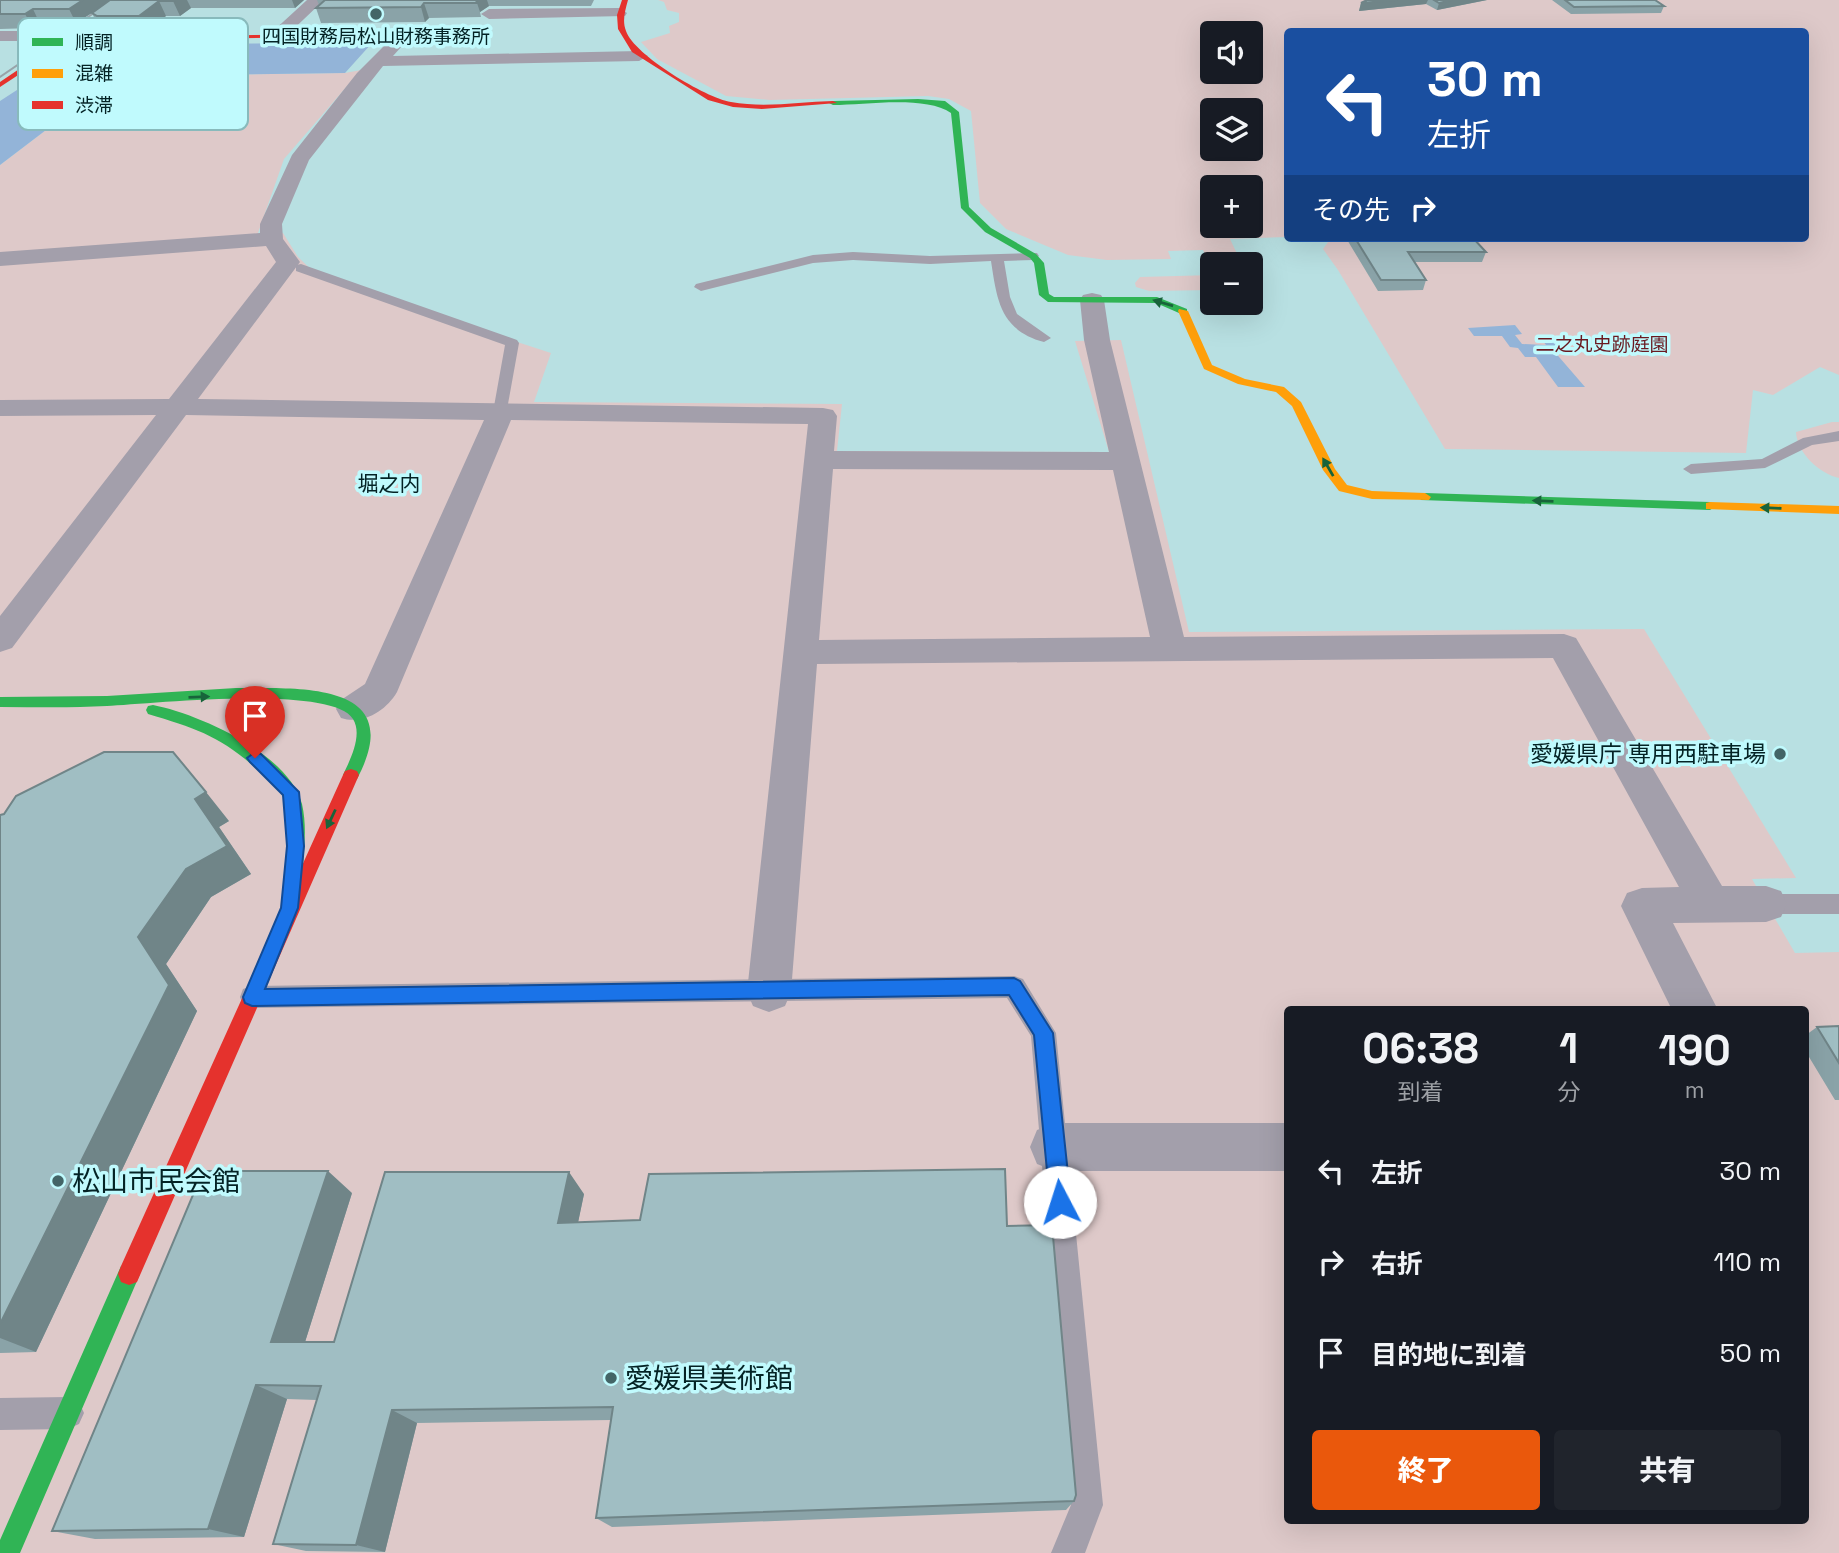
<!DOCTYPE html>
<html lang="ja">
<meta charset="utf-8">
<style>
:root{--surface:#171b24;--page:#20242c;--text:#f1f3f6;--muted:#9ea1a6;--accent:#ea580c}
body{margin:0;font-family:"Space Grotesk","Noto Sans JP",sans-serif;background:var(--page);color:var(--text);height:100vh;display:flex;flex-direction:column;font-size:26px;white-space:nowrap}
*{box-sizing:border-box;margin:0}
p{font-size:23px;color:var(--muted)}
.icon{flex:none;width:38px;height:38px;fill:none;stroke:currentColor;stroke-width:2;stroke-linecap:round;stroke-linejoin:round}
.map{position:relative;flex:1;overflow:hidden}
.details{position:absolute;left:1284px;top:1006px;width:525px;height:518px;display:flex;flex-direction:column;background:var(--surface);border-radius:7px;box-shadow:0 7px 28px #0002}
.details>*{flex:none}
.hud{position:absolute;left:1284px;top:28px;width:525px;height:214px;border-radius:7px;box-shadow:0 7px 28px #0002;background:#1a4fa0;color:#fff;overflow:hidden}
.buttons{position:absolute;left:1200px;top:21px;display:grid;gap:14px}
.buttons a{display:grid;place-items:center;width:63px;height:63px;border-radius:7px;background:var(--surface);box-shadow:0 7px 28px #0002;font-size:35px}
.pin{position:absolute;display:grid;place-items:center;width:60px;height:60px;color:#fff;margin:-72px -30px;border-radius:50% 50% 50% 0;rotate:-45deg;box-shadow:0 0 7px #0007}
.pin .icon{rotate:45deg}
.me{position:absolute;width:77px;margin:-38px;rotate:355deg;stroke-linejoin:round;filter:drop-shadow(0 0 5px #0008)}
.turn{display:flex;align-items:center;gap:24px;height:147px;padding:0 28px;font-size:32px}
.turn .icon{width:91px;height:91px;stroke-width:2.5}
.turn b{display:block;font-size:49px;line-height:60px}
.then{display:flex;align-items:center;height:66px;padding:0 28px;background:#0003;gap:14px;font-size:26px}
.eta{display:flex;justify-content:space-evenly;align-items:center;height:119px;text-align:center}
.eta b{font-size:42px;font-weight:800;line-height:49px}
.action{display:flex;gap:14px;margin-top:auto;padding:14px 28px}
.action a{flex:1;height:80px;border-radius:7px;background:var(--accent);color:#fff;font-size:28px;font-weight:800;line-height:80px;text-align:center}
.action a+a{background:var(--page);color:var(--text)}
ul{padding:0;list-style:none}
li{display:flex;align-items:center;gap:21px;height:91px;padding:0 28px}
li div{flex:1}
li b{display:block;font-size:26px}
li em{font-style:normal}
.map>svg:first-child{display:block}
.green{fill:#dec9c9;fill-rule:evenodd}
.water{fill:#93b4d8}
.lines{fill:none;stroke-linecap:round;stroke-linejoin:round}
.lane{fill:#a39fab;fill-rule:evenodd}
.street{fill:#a39fab;fill-rule:evenodd}
.fast{fill:#30b455;fill-rule:evenodd}
.slow{fill:#ff9f0a;fill-rule:evenodd}
.jam{fill:#e5322d;fill-rule:evenodd}
.tram{stroke:#98a3a9;stroke-width:2}
.wall{fill:#8aa3a8}
.shaded-wall{fill:#708588}
.building{fill:#a0bec3;stroke:#708588;stroke-width:2}
.oneway{fill:#18643b}
.route{fill:#1a73e8;stroke:#114b97;stroke-width:2}
.poi-dot{fill:#436567;stroke:#c0fafd;stroke-width:2.5}
.labels{text-anchor:middle;dominant-baseline:central;stroke-width:7;stroke-linejoin:round;paint-order:stroke}
.far-poi-label{font-size:19px;fill:#042325;stroke:#c0fafd}
.far-park-label{font-size:19px;fill:#691920;stroke:#c0fafd}
.far-quarter-label{font-size:21px;fill:#042325;stroke:#c0fafd}
.poi-label{font-size:23px;fill:#042325;stroke:#c0fafd;text-anchor:end}
.near-poi-label{font-size:28px;fill:#042325;stroke:#c0fafd;text-anchor:start}
.key{fill:#c0fafd;stroke:#88babc;stroke-width:2}
.key-label{font-size:19px;fill:#042325}
</style>
<div class="map">
<svg width="1839" height="1553" viewBox="0 0 1839 1553">
<rect width="100%" height="100%" fill="#b8e0e2"/>
<path class="green" d="M658,0H1839V375L1820,367L1773,395L1753,390L1746,453L1445,449L1338,270L1323,249L1331,238H1806V32H1288V220L1286,222L1288,237L1230,239L1242,264H1213V271L1203,250L1168,251L1171,259L1107,260L1068,255L1006,229L980,203L971,111L949,99L928,96L770,100L726,96L657,59L641,42L670,33L669,26L679,22V13L667,10L664,2ZM1213,33H1251V72H1213ZM1213,110H1251V149H1213ZM1213,187H1251V226H1213Z
M361,70L284,159L258,233H283L298,257L320,278L551,353L534,402L842,404L837,451L1109,452L1075,341L1121,340L1189,632L1644,629L1796,878L1752,879L1795,953L1839,952V1553H0V165L117,76L345,73ZM1288,1010H1806V1521H1288Z
M1213,275V290L1149,291L1136,287L1135,283L1140,277Z
M1832,422H1839V478C1820,474 1797,453 1796,432Z"/>
<path class="water" d="M372,43L345,73L117,76L0,165V101L54,66L111,50L178,44Z
M1515,325L1522,334L1515,335L1522,344L1546,345L1542,340L1563,339L1570,349L1553,350L1585,387H1558L1536,357H1525L1518,348L1510,347L1502,336H1474L1468,328Z"/>
<g class="lines">
<path class="lane" d="M853,252L930,256L1037,253L1039,256L1033,260L1004,261L1010,297L1017,314L1051,338L1044,342C1000,330 997,300 991,261L930,264L853,260L813,263L701,291L694,287L696,284L813,255Z
M301,264L517,340L519,343L506,415H496L493,412L505,345L296,271V265Z
M1839,431V441L1812,445L1765,468L1691,474L1683,469L1691,464L1762,459L1803,438Z
M1766,894H1839V914H1766L1758,911L1754,904L1758,897Z
M1014,976L1023,979L1056,1033L1103,1505L1085,1553H1051L1071,1505L1031,1036L1007,998L252,1008L243,1005L240,997L243,989L252,986Z
M68,1397L79,1402L84,1413L79,1424L68,1429L0,1430V1398Z"/>
<path class="street" d="M307,0H324L283,39H271L269,36L271,33Z
M619,8L627,13L625,16L489,19L481,14L489,9Z
M404,30L412,35L393,56L639,51L648,56L639,61L383,66L309,160L282,224L283,239L300,262L198,399L823,408L833,410L837,416L834,451L1109,452L1084,340L1080,300L1083,295L1092,293L1101,295L1104,300L1110,340L1184,637L1564,634L1576,638L1722,886H1766L1781,891L1787,904L1781,917L1766,922L1673,923L1718,1010H1672L1621,906L1627,893L1642,888L1679,887L1553,658L817,664L791,992L785,1006L769,1012L753,1006L747,992L808,424L511,420L397,692C386,711 363,725 341,718L336,709L341,700L365,684L484,420L186,415L12,648L0,652V616L156,415L0,416V400L169,399L276,262L266,246L0,266V252L260,233V224L292,155L357,73L398,32ZM833,469L1113,470L1150,637L819,640Z
M0,31H41L49,36L41,41H0Z
M1055,1123H1288V1171H1055L1037,1164L1030,1147L1037,1130Z"/>
<path class="fast" d="M918,99L945,101L959,112L969,207L991,228L1036,254L1044,263L1049,294L1054,297H1157L1187,309V313H1179L1156,303L1048,302L1039,295L1034,263L1030,258L985,232L961,208L951,113C925,95 865,105 833,105L829,103L833,101Z
M1425,493L1710,502L1716,506L1710,510L1421,500L1419,497Z
M236,688C300,688 409,681 357,779H345L343,775C350,760 363,735 353,719C332,684 148,704 107,706C71,708 36,707 0,707V697L107,696Z
M153,705C199,714 289,754 302,804C308,830 303,859 301,885L298,890L292,892L286,890L283,885C286,859 292,829 285,803C282,790 272,782 262,774C223,737 198,729 148,714L146,710L148,706Z
M129,1263L137,1266L140,1274L20,1553H0V1540L121,1266Z"/>
<path class="slow" d="M1179,309L1188,311L1212,365L1245,379L1284,387L1301,402L1335,469L1347,485L1372,491L1425,493L1431,497L1429,500L1372,499L1339,491L1323,470L1292,406L1276,392L1238,384L1204,369L1178,311Z
M1710,502L1839,506V514L1706,509V503Z"/>
<path class="jam" d="M122,0H129L76,37L448,33L451,35L70,41L0,87V82L62,40L41,38L39,35L67,37Z
M622,0H628C625,11 622,21 626,31C634,55 706,98 731,102C764,108 799,102 833,101L837,103L762,109L733,107L708,100L632,52L618,29L617,15Z
M351,769L357,771L359,775L137,1282L129,1285L121,1282L118,1274L121,1266L343,775L345,771Z"/>
<path class="tram" d="M0,77L113,0"/>
</g>
<path class="wall" d="M0,0H304L295,8H191L180,16H166L146,31H105L99,28L92,13L76,23L40,24L33,28L0,29Z
M317,0H594L591,6H489L480,12L481,17L429,18L425,22L321,23L316,8L319,5Z
M1367,0H1487L1437,10L1426,4L1359,11L1361,3Z
M1552,0H1655L1664,6L1661,13L1571,14Z
M1346,238H1473L1486,252L1482,262H1414L1426,280L1423,290L1378,291Z
M0,815L229,821L219,827L251,874L211,897L166,964L197,1011L36,1352L0,1353Z
M1839,1026V1100H1835L1806,1052V1035L1817,1027Z
M352,1193L305,1342H334L584,1194L578,1222L1007,1226L1074,1501L1066,1510L612,1527L596,1518L611,1420L417,1423L385,1552L306,1551L273,1544L317,1400L287,1399L244,1537L95,1539L52,1531Z"/>
<path class="shaded-wall" d="M83,0H112L76,23L69,9Z
M175,0H187L191,8L180,16L173,1Z
M292,0H304L295,8Z
M475,0H487L489,6L480,12L477,3Z
M1397,0H1428L1426,4L1359,11L1361,3Z
M1452,0H1487L1437,10L1439,3Z
M159,1L166,16L146,31L139,16Z
M424,3L429,18L425,22L421,7Z
M33,9L40,24L33,28L25,14Z
M206,792L229,821L219,827L251,874L211,897L166,964L197,1011L36,1352L0,1338V1324L138,937L195,799Z
M328,1171L352,1193L300,1358L271,1342Z
M569,1172L584,1194L574,1242L558,1223Z
M256,1385L287,1399L244,1537L208,1529Z
M392,1410L417,1423L385,1552L356,1545Z"/>
<path class="building" d="M0,0H83L69,9H33L25,14H0Z
M110,0H175L173,1H159L139,16H97L92,13Z
M325,0H476L477,3H424L421,7L316,8Z
M1367,0H1397L1361,3Z
M1434,0H1452L1439,3Z
M1565,0H1655L1664,6L1574,7Z
M1355,238H1473L1486,252H1408L1426,280H1381Z
M104,752H173L206,792L195,799L227,846L186,869L138,937L169,985L0,1324V815L4,814L16,796Z
M1839,1026V1063L1817,1027Z
M1005,1169L1007,1226L1052,1225L1076,1495L1074,1501L596,1518L613,1407L392,1410L356,1545L273,1544L321,1386L256,1385L208,1529L52,1531L203,1171H328L271,1342H334L385,1172H569L558,1223L640,1220L649,1174Z"/>
<defs><path id="oneway-solid" d="M-6-.8H1V-3.2L6.5 0L1 3.2V.8H-6Z" transform="scale(1.75)"/></defs>
<g class="oneway">
<use href="#oneway-solid" transform="translate(1163 303) rotate(-164)"/>
<use href="#oneway-solid" transform="translate(1328 467) rotate(-120)"/>
<use href="#oneway-solid" transform="translate(1543 501) rotate(-178)"/>
<use href="#oneway-solid" transform="translate(1771 508) rotate(-178)"/>
<use href="#oneway-solid" transform="translate(199 697) rotate(-2)"/>
<use href="#oneway-solid" transform="translate(331 819) rotate(115)"/>
</g>
<path class="route" d="M255,752L261,754L299,792L304,846L298,908L265,989L1014,978L1020,981L1053,1033L1071,1202L1068,1210L1060,1213L1053,1210L1050,1202L1034,1035L1009,995L252,1006L245,1003L243,997L281,908L287,846L283,795L250,762L247,758Z"/>
<g class="poi-dot">
<circle cx="376" cy="14" r="7"/>
<circle cx="1780" cy="754" r="7"/>
<circle cx="58" cy="1181" r="7"/>
<circle cx="611" cy="1378" r="7"/>
</g>
<g class="labels">
<g class="far-poi-label">
<text x="376" y="36">四国財務局松山財務事務所</text>
</g>
<g class="far-park-label">
<text x="1602" y="344">二之丸史跡庭園</text>
</g>
<g class="far-quarter-label">
<text x="389" y="483">堀之内</text>
</g>
<g class="poi-label">
<text x="1766" y="754">愛媛県庁 専用西駐車場</text>
</g>
<g class="near-poi-label">
<text x="72" y="1181">松山市民会館</text>
<text x="625" y="1378">愛媛県美術館</text>
</g>
</g>
<rect x="18" y="18" width="230" height="112" rx="10" class="key"/>
<rect x="32" y="38" width="31" height="8" fill="#30b455"/>
<rect x="32" y="69" width="31" height="9" fill="#ff9f0a"/>
<rect x="32" y="101" width="31" height="8" fill="#e5322d"/>
<g class="key-label">
<text x="75" y="49">順調</text>
<text x="75" y="80">混雑</text>
<text x="75" y="112">渋滞</text>
</g>
</svg>
<div class="buttons">
<a><svg class="icon" aria-label="sound" viewBox="0 0 24 24"><path d="M4 9h4l5-4v14l-5-4H4zM17 9q2 3 0 6"/></svg></a>
<a><svg class="icon" aria-label="layers" viewBox="0 0 24 24"><path d="M12 4l9 5-9 5-9-5zM3 14l9 5 9-5"/></svg></a>
<a>+</a>
<a>−</a>
</div>
<div class="pin" style="left:255px;top:758px;background:#d93025"><svg class="icon" aria-label="arrive" viewBox="0 0 24 24"><path d="M6 21V4h12l-3 4 3 4H6"/></svg></div>
<svg class="me" style="left:1060px;top:1202px" viewBox="-20 -20 40 40"><circle r="19" fill="#fff"/><path d="M0-13L10 11 0 6-10 11z" fill="#1a73e8"/></svg>
<div class="hud">
<div class="turn"><svg class="icon" aria-label="left" viewBox="0 0 24 24"><path d="M17 20v-9H6M10 6l-5 5 5 5"/></svg><div><b>30 m</b>左折</div></div>
<div class="then">その先<svg class="icon" aria-label="right" viewBox="0 0 24 24"><path d="M7 20v-9h11M14 6l5 5-5 5"/></svg></div>
</div>
<section class="details">
<div class="eta">
<div><b>06:38</b><p>到着</p></div>
<div><b>1</b><p>分</p></div>
<div><b>190</b><p>m</p></div>
</div>
<ul>
<li><svg class="icon" aria-label="left" viewBox="0 0 24 24"><path d="M17 20v-9H6M10 6l-5 5 5 5"/></svg><div><b>左折</b></div><em>30 m</em></li>
<li><svg class="icon" aria-label="right" viewBox="0 0 24 24"><path d="M7 20v-9h11M14 6l5 5-5 5"/></svg><div><b>右折</b></div><em>110 m</em></li>
<li><svg class="icon" aria-label="arrive" viewBox="0 0 24 24"><path d="M6 21V4h12l-3 4 3 4H6"/></svg><div><b>目的地に到着</b></div><em>50 m</em></li>
</ul>
<div class="action"><a>終了</a><a>共有</a></div>
</section>
</div>
